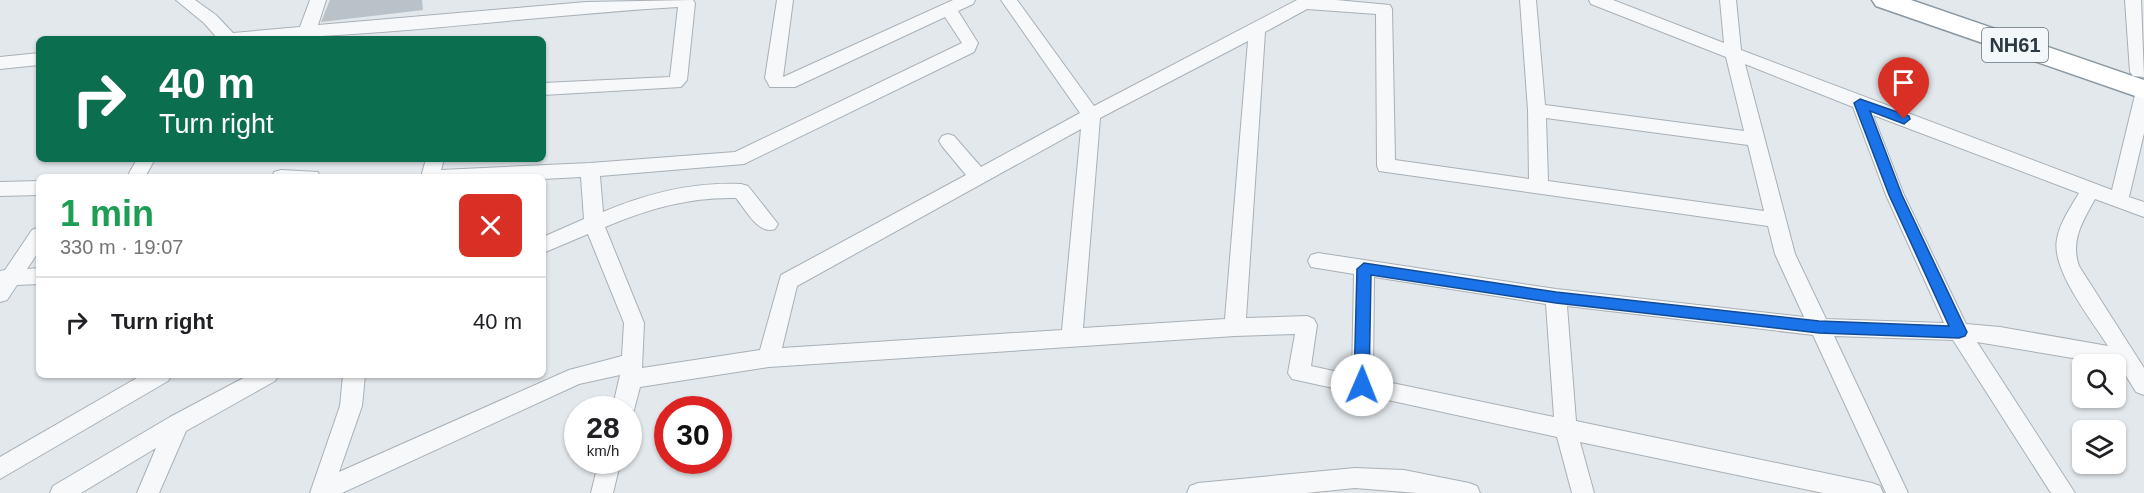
<!DOCTYPE html>
<meta charset="utf-8">
<style>
:root{--surface:#fff;--page:#f2f2f2;--text:#202124;--muted:#757577;--line:#e0e0e0}
body{margin:0;font-family:Helvetica,sans-serif;background:var(--page);color:var(--text);height:100vh;display:flex;flex-direction:column;font-size:22px;white-space:nowrap}
*{box-sizing:border-box;margin:0}
p{font-size:20px;color:var(--muted)}
.icon{flex:none;width:33px;height:33px;fill:none;stroke:currentColor;stroke-width:2;stroke-linecap:round;stroke-linejoin:round}
.map{position:relative;flex:1;overflow:hidden}
.details{position:absolute;left:36px;top:174px;width:510px;height:204px;display:flex;flex-direction:column;background:var(--surface);border-radius:9px;box-shadow:0 2px 4px #0004}
.details>*{flex:none}
.guide{position:absolute;left:36px;top:36px;width:510px;height:126px;border-radius:9px;box-shadow:0 2px 4px #0004;background:#0b6e4f;color:#fff;overflow:hidden}
.controls{position:absolute;left:2072px;top:354px;display:grid;gap:12px}
.controls a{display:grid;place-items:center;width:54px;height:54px;border-radius:9px;background:var(--surface);box-shadow:0 2px 4px #0004;font-size:30px}
.speed{position:absolute;left:564px;top:396px;display:flex;gap:12px;font-size:30px;font-weight:700;text-align:center}
.speed>*{display:grid;place-content:center;width:78px;height:78px;border-radius:50%;background:var(--surface);box-shadow:0 2px 4px #0004;line-height:1}
.speed small{font-size:15px;font-weight:400}
.speed .limit{border:9px solid #d22;background:#fff;color:#111}
.pin{position:absolute;display:grid;place-items:center;width:51px;height:51px;color:#fff;margin:-62px -26px;border-radius:50% 50% 50% 0;rotate:-45deg;box-shadow:0 0 6px #0007}
.pin .icon{rotate:45deg}
.me{position:absolute;width:66px;margin:-33px;rotate:1deg;stroke-linejoin:round;filter:drop-shadow(0 0 4px #0008)}
.turn{display:flex;align-items:center;gap:21px;height:126px;padding:0 24px;font-size:27px}
.turn .icon{width:78px;height:78px;stroke-width:2.5}
.turn b{display:block;font-size:42px;line-height:51px}
.round{display:grid;place-items:center;flex:none;width:63px;height:63px;border-radius:9px;background:var(--page)}
.head{display:flex;align-items:center;justify-content:space-between;height:102px;padding:0 24px}
h1{font-size:36px;font-weight:800;line-height:45px;color:#1e9e55}
ul{padding:0;list-style:none}
li{display:flex;align-items:center;gap:18px;height:90px;padding:0 24px;border-top:2px solid var(--line)}
li div{flex:1}
li b{display:block;font-size:22px}
li em{font-style:normal}
.map>svg:first-child{display:block}
.building{fill:#bac2c9}
.lines{fill:none;stroke-linecap:round;stroke-linejoin:round}
.minor-casing{stroke:#a8b0b6;stroke-width:2}
.highway-casing{stroke:#8a98a2;stroke-width:3}
.minor{fill:#f6f8fa;fill-rule:evenodd}
.highway{fill:#fff;fill-rule:evenodd}
.route{fill:#1a73e8;stroke:#114b97;stroke-width:1.5}
.labels{text-anchor:middle;dominant-baseline:central;stroke-width:6;stroke-linejoin:round;paint-order:stroke}
.shield{fill:#f3f7f9;stroke:#67727a;stroke-width:1.5}
.shield-label{font-size:20px;font-weight:bold;fill:#2b3944}
</style>
<div class="map">
<svg width="2144" height="493" viewBox="0 0 2144 493">
<rect width="100%" height="100%" fill="#e3e8ec"/>
<path class="building" d="M330,0H422L423,10L321,22Z"/>
<g class="lines">
<defs>
<path id="minor" d="M176,0H195L216,15L233,33L300,27L310,0H326L318,25L586,2L693,0L695,3L687,80L681,87L543,95V83L670,77L678,7C525,16 371,39 218,39L204,23Z
M777,0H793L783,77L953,0H975L973,4L958,11L978,43L974,52L744,164L600,176L603,212C648,193 692,182 741,184L748,186L778,224L775,229C758,235 746,210 736,198C689,197 648,209 605,227L644,323L642,368L760,350L781,275L966,175L942,146L939,141L942,136L948,134L954,136L981,167L1080,113L1001,0H1017L1094,106L1297,0H1336L1390,5L1392,9L1395,160L1529,179L1528,110L1520,0H1536L1545,105L1744,131L1726,57L1591,4L1589,0H1613L1724,43L1720,0H1736L1741,50L2112,190L2135,95L2138,91L2144,89V133L2129,197L2144,202V217L2095,199C2083,221 2070,240 2079,266L2144,368V395L2136,392L2120,366L1977,342L2075,493H2051L1953,340L1834,336L1908,493H1886L1813,335L1567,306L1576,421L1872,483L1880,486L1883,493H1823L1580,442L1594,493H1572L1557,437L1292,379L1288,373L1295,334L1235,336L769,367L640,387L634,410L628,417V410H612L620,375L579,384L342,493H310L340,406L343,375H365L362,406L339,472L569,370L622,356L624,323L588,234L543,253V237L584,219L581,177L543,179V177H421L426,159H444L441,170L590,163L735,152L962,43L945,17L795,87H770L765,78ZM1307,9L1376,14L1377,166L1379,171L1768,226L1775,254L1804,317L1556,289L1318,253L1311,255L1308,261L1311,267L1354,274L1352,375L1311,366L1317,325L1314,319L1307,316L1246,318L1265,32ZM1248,41L1225,319L1083,328L1100,118ZM1745,64L1853,107L1886,195L1944,323L1826,319L1795,254ZM1873,115L2079,193C2071,207 2060,222 2057,239C2051,270 2091,319 2108,346L2000,327L1966,324L1904,195ZM1546,118L1748,145L1764,211L1548,181ZM1081,129L1062,330L782,348L797,286ZM1374,277L1546,304L1554,417L1373,379Z
M2125,0H2141L2144,77L2133,76L2130,72Z
M39,53V65L0,69V57Z
M137,159H155L145,177H127Z
M281,170L318,172L320,177H272L274,172Z
M39,181V195L0,196V182Z
M39,227V251L27,269L39,268V284L17,285L7,300L0,302V271L5,270L32,230Z
M142,375H172L168,381L0,479V457Z
M249,375H279L275,381L186,431L159,493H137L156,448L81,493H50L53,486L170,417Z
M599,460H621L613,493H591Z
M1355,468L1404,470L1469,483L1477,486L1480,493H1417L1355,488L1306,493H1187L1190,486L1198,483Z"/>
<path id="highway" d="M1872,0H1911L2144,80V99L1876,6Z"/>
</defs>
<use href="#minor" class="minor-casing"/>
<use href="#highway" class="highway-casing"/>
<use href="#minor" class="minor"/>
<use href="#highway" class="highway"/>
</g>
<path class="route" d="M1860,99L1909,116L1910,119L1904,124L1870,111L1902,195L1967,332L1965,336L1959,338L1819,333L1556,303L1371,275L1369,385L1367,390L1362,392L1357,390L1354,385L1357,269L1364,263L1556,292L1819,321L1949,326L1889,195L1854,103Z"/>
<g class="labels">
<rect class="shield" x="1982" y="28" width="66" height="34" rx="4.5"/>
<g class="shield-label">
<text x="2015" y="45">NH61</text>
</g>
</g>
</svg>
<div class="controls">
<a><svg class="icon" aria-label="search" viewBox="0 0 24 24"><circle cx="10" cy="10" r="6"/><path d="M15 15l6 6"/></svg></a>
<a><svg class="icon" aria-label="layers" viewBox="0 0 24 24"><path d="M12 4l9 5-9 5-9-5zM3 14l9 5 9-5"/></svg></a>
</div>
<div class="speed"><div>28<small>km/h</small></div><div class="limit">30</div></div>
<div class="pin" style="left:1904px;top:119px;background:#d93025"><svg class="icon" aria-label="arrive" viewBox="0 0 24 24"><path d="M6 21V4h12l-3 4 3 4H6"/></svg></div>
<svg class="me" style="left:1362px;top:385px" viewBox="-20 -20 40 40"><circle r="19" fill="#fff"/><path d="M0-13L10 11 0 6-10 11z" fill="#1a73e8"/></svg>
<div class="guide">
<div class="turn"><svg class="icon" aria-label="right" viewBox="0 0 24 24"><path d="M7 20v-9h11M14 6l5 5-5 5"/></svg><div><b>40 m</b>Turn right</div></div>
</div>
<section class="details">
<div class="head"><div><h1>1 min</h1><p>330 m · 19:07</p></div><a class="round" style="background:#d93025;color:#fff"><svg class="icon" aria-label="close" viewBox="0 0 24 24"><path d="M6 6l12 12M18 6L6 18"/></svg></a></div>
<ul>
<li><svg class="icon" aria-label="right" viewBox="0 0 24 24"><path d="M7 20v-9h11M14 6l5 5-5 5"/></svg><div><b>Turn right</b></div><em>40 m</em></li>
</ul>
</section>
</div>
